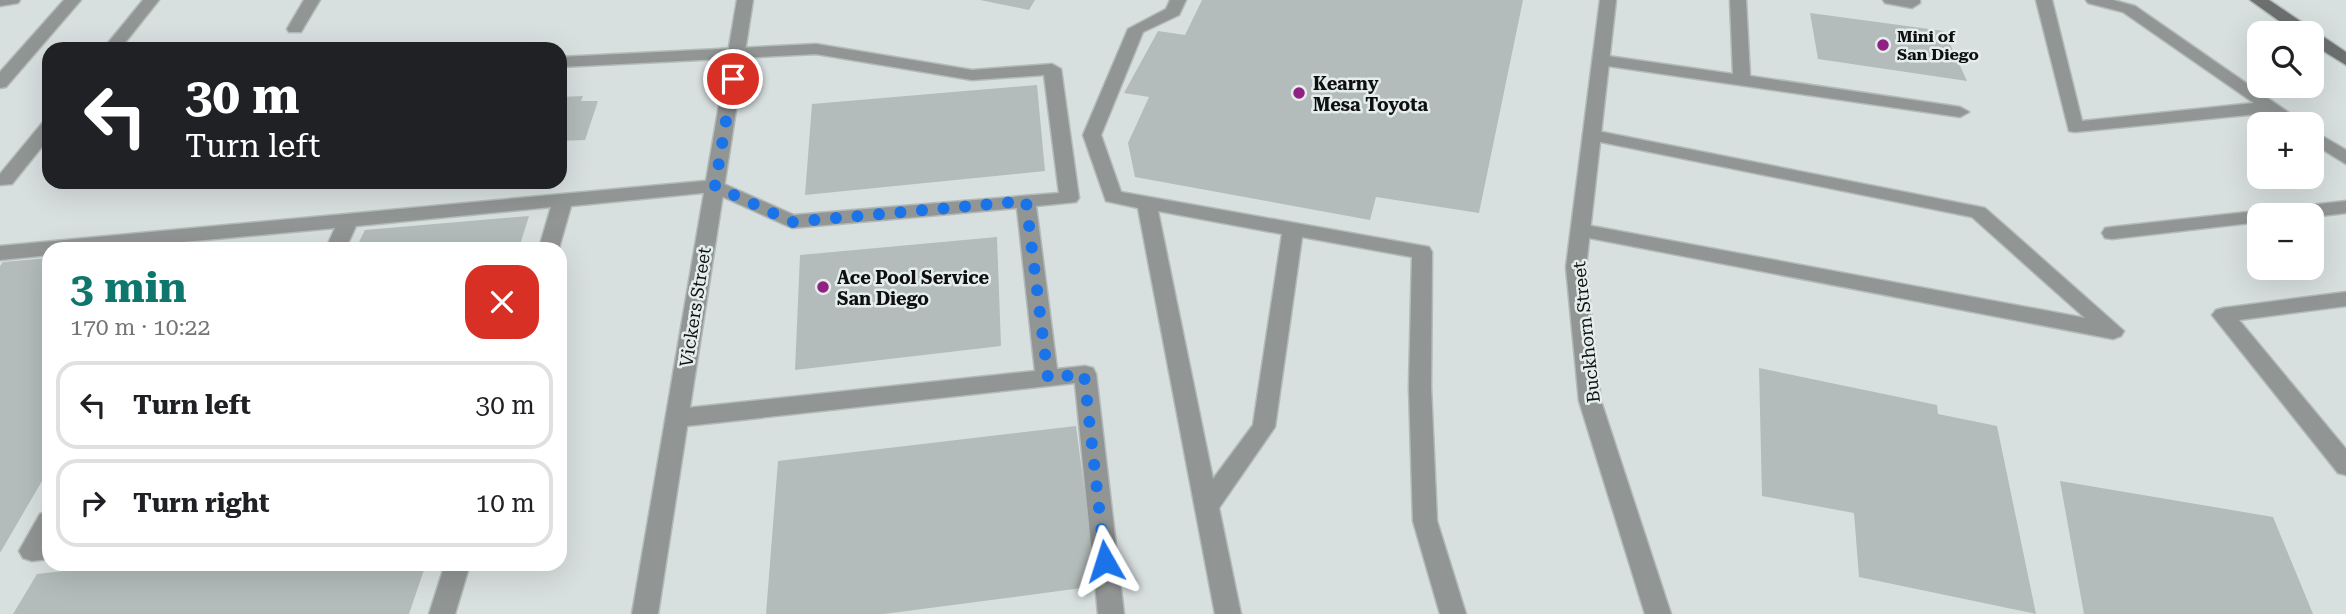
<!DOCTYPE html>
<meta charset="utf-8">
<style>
:root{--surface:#fff;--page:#f2f2f2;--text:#202124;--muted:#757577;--line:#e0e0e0;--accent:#0f766e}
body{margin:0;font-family:"Roboto Serif",serif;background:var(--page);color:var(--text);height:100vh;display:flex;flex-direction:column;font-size:26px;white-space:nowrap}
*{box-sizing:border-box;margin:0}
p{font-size:23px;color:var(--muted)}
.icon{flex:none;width:38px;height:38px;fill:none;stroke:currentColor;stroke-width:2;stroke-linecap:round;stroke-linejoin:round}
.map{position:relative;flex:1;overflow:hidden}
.sheet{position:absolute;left:42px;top:242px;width:525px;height:329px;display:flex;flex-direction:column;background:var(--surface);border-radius:21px;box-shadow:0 7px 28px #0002}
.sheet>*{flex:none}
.guide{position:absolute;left:42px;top:42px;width:525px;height:147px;border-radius:21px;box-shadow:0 7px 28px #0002;background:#202124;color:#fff;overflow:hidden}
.buttons{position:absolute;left:2247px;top:21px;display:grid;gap:14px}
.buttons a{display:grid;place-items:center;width:77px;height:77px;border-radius:14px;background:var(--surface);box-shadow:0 7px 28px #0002;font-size:35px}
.pin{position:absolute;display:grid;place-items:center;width:60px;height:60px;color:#fff;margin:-30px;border:4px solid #fff;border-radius:50%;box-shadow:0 2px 7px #0007}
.me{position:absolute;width:77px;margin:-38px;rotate:354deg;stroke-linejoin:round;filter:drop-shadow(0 0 5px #0008)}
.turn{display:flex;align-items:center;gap:24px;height:147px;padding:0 28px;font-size:32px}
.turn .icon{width:91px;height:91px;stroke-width:2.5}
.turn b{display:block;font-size:49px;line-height:60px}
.round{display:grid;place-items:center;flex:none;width:74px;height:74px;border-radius:21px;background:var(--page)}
.head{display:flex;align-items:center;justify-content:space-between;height:119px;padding:0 28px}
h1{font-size:42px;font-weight:700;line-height:52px;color:var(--accent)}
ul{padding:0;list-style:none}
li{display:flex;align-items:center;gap:21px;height:88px;margin:0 14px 10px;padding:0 14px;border:4px solid var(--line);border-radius:21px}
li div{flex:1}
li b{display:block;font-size:26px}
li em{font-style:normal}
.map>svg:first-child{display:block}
.building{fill:#b3bcba}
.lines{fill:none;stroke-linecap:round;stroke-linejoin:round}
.lane-casing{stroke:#b3bbba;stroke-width:3}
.street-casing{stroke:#b3bbba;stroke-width:3}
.secondary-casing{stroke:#b3bbba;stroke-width:3}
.lane{fill:#919594;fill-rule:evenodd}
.street{fill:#919594;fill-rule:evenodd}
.secondary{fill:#6c7170;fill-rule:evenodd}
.route{stroke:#1a73e8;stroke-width:12;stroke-dasharray:0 21.6}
.poi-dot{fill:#912182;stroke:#e5eeec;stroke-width:2.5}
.labels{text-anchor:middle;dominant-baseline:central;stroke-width:5;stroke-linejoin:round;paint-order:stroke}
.far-poi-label{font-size:16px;font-weight:bold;fill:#0d100f;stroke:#e5eeec;text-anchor:start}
.poi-label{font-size:18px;font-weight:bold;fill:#0d100f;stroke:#e5eeec;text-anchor:start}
.street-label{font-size:18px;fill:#0d100f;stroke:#e5eeec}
</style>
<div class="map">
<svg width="2346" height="614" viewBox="0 0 2346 614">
<rect width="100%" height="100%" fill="#d8e0df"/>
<path class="building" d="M980,0H1035L1029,10Z
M1202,0H1523L1479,213L1376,197L1370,220L1135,177L1128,143L1149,97L1124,93L1158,31L1185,35Z
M1810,13L1944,31L1967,81L1818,59Z
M1037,85L1045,171L805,195L812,104Z
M583,96L581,101H598L585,140L560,141V97Z
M529,216L519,248H356L365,230Z
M997,237L1001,346L795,370L800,255Z
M49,258V469L0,553V266L3,262Z
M1759,368L1937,405L1938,414L1997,426L2036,614L1859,577L1854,513L1762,496Z
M1076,426L1097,586L884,614H766L778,461Z
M2060,481L2273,517L2313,614H2084Z
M124,564H426L409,614H13L37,574Z"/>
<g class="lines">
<defs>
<path id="lane" d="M0,0H20L18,3L0,6Z
M64,0H81L6,87L0,88V72Z
M143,0H159L120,49H103Z
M304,0H320L301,32H289L287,29Z
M1170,0H1186L1179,15L1143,32L1101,135L1121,192L1429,247L1432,252L1431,387L1437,521L1466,614H1440L1413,521L1409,387L1412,257L1302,237L1275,427L1219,508L1241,614H1215L1138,208L1106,201L1083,135L1128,29L1166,9ZM1158,211L1282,234L1253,425L1213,479Z
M1730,0H1746L1750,76L1960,107L1969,112L1960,117L1601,65L1593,60L1601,55L1733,74Z
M1883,0H1920V3L1912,8L1885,3Z
M2036,0H2052L2082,121L2254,103L2123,12L2088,3L2086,0H2113L2135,6L2305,124H2285L2268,113L2075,132L2069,131Z
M816,44L972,70L1052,64L1061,69L1079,198L1076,202L1036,206L1057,369L1085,366L1093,368L1096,374L1124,614H1098L1075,383L677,427L669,424L666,418L669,412L677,409L1035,371L1017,208L792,228L712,192L571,206L559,248H539L551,207L356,226L346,248H326L335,228L118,248H49V255L0,260V246L715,180L794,215L1059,193L1044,75L972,80L816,54L560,67V57Z
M49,121V138L12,184L0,185V174L43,122Z
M1592,130L1985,208L2124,331L2121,336L2113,339L1574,235L1571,230L1574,225L1581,224L2085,318L1972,217L1586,139L1583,135Z
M2312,130L2346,150V164L2312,143Z
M2346,201V213L2312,217L2259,215V222L2112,239L2105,238L2102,233L2105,228L2112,227Z
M2346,292V306L2239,320L2346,449V475L2338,473L2212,315L2216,310L2223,308Z
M49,511V559L32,561L23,558L19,551L40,514Z
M445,564H470L455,614H429Z"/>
<path id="street" d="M737,0H753L658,614H632Z
M1600,0H1616L1586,267L1601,401L1671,614H1645L1579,401L1566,267Z"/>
<path id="secondary" d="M2250,0H2269L2346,52V65L2312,44V33H2296Z"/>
</defs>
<use href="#lane" class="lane-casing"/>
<use href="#street" class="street-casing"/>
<use href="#secondary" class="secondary-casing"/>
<use href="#lane" class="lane"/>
<use href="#street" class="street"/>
<use href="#secondary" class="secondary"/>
</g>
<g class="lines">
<path class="route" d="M733,79L715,186L792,222L1026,201L1048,378L1084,374L1105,561"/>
</g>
<g class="poi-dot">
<circle cx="1883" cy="45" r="7"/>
<circle cx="1299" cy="93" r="7"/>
<circle cx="823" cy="287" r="7"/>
</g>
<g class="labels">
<g class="far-poi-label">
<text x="1897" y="36">Mini of<tspan x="1897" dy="18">San Diego</tspan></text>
</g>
<g class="poi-label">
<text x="1313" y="83">Kearny<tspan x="1313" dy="21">Mesa Toyota</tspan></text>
<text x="837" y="277">Ace Pool Service<tspan x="837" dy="21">San Diego</tspan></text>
</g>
<g class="street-label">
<text transform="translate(695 307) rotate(-81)">Vickers Street</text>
<text transform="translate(1586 332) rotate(-96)">Buckhorn Street</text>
</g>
</g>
</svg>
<div class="buttons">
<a><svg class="icon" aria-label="search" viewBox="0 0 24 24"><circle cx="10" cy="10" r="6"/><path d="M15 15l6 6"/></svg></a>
<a>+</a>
<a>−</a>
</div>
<div class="pin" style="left:733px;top:79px;background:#d93025"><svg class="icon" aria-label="arrive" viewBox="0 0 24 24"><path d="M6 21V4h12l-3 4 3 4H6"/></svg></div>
<svg class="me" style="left:1105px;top:561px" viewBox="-20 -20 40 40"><path d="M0-17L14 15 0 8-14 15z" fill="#1a73e8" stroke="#fff" stroke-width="4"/></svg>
<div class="guide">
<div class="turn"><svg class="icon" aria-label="left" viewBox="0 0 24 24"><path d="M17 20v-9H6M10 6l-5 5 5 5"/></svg><div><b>30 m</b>Turn left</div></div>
</div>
<section class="sheet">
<div class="head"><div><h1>3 min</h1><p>170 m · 10:22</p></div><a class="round" style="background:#d93025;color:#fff"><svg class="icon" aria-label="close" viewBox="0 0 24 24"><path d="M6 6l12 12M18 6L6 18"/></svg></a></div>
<ul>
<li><svg class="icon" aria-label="left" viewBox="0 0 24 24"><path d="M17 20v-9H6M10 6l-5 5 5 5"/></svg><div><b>Turn left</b></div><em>30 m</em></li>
<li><svg class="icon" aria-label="right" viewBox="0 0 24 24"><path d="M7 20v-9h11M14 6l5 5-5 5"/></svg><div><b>Turn right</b></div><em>10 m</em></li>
</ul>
</section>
</div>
